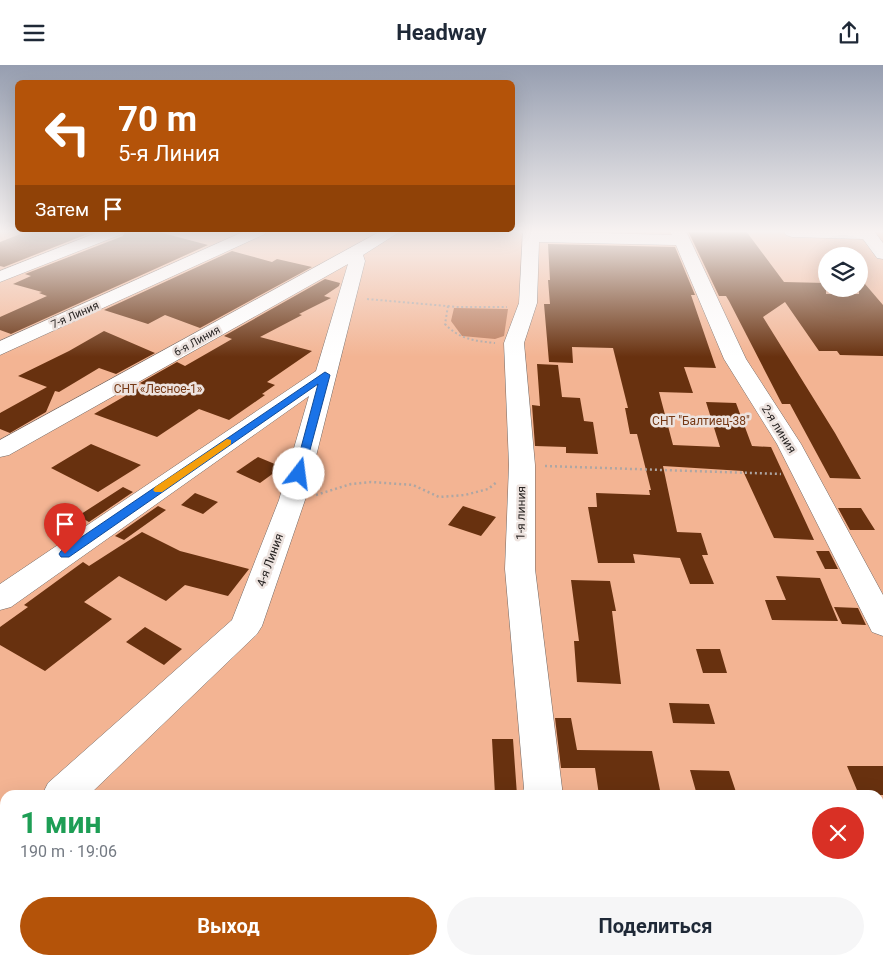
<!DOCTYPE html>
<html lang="ru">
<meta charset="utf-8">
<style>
:root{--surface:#fff;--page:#f6f6f7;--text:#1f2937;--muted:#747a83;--accent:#b45309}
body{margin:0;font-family:Roboto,sans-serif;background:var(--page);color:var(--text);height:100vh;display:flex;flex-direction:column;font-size:19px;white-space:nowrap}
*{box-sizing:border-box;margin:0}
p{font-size:16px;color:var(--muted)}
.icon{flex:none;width:28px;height:28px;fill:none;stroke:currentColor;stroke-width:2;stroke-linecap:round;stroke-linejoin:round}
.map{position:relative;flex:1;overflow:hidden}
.drawer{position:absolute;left:0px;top:725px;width:884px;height:175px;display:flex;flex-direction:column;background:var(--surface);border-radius:15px 15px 0 0;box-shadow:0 5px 20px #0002}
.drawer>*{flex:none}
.guide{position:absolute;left:15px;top:15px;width:500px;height:152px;border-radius:8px;box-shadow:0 5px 20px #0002;background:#b45309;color:#fff;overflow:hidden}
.fabs{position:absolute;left:818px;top:182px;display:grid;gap:10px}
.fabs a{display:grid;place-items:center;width:50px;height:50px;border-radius:50%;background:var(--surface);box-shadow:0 5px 20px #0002;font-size:25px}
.pin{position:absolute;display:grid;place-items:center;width:42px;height:42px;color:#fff;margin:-51px -21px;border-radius:50% 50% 50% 0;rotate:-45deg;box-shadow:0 0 5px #0007}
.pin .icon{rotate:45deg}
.me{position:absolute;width:55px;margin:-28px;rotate:15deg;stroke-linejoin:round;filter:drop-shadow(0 0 4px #0008)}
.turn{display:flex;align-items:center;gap:18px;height:105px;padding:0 20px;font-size:22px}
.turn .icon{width:65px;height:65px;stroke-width:2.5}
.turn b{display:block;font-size:35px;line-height:42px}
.then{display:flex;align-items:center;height:48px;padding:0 20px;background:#0003;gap:10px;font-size:19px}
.round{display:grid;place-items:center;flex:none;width:52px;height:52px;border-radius:26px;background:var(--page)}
.overview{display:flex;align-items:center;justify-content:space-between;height:85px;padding:0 20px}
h1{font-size:30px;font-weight:700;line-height:38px;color:#1e9e55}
.action{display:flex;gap:10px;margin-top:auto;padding:10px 20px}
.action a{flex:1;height:58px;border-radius:30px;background:var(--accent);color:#fff;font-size:20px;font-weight:700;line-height:58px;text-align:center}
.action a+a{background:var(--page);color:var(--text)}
header{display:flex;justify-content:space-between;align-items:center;height:65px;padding:0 20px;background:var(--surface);font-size:22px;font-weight:700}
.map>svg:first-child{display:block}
.green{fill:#f3b493;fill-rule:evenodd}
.water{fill:#bc7d5d}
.building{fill:#68310f}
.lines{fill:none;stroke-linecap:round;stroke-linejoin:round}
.minor-casing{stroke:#726965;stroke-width:1}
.path-far1{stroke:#aea6a3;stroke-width:2;stroke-dasharray:2 2.5;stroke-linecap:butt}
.path{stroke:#aea6a3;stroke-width:2.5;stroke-dasharray:2 3;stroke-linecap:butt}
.minor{fill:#fff;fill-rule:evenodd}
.route{fill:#1a73e8;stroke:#114b97}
.slow{fill:#f59e0b}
.labels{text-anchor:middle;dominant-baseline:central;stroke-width:5;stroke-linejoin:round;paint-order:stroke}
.far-street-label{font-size:11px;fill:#282423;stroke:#ede3df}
.park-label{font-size:12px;fill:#763915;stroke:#ede3df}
.street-label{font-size:12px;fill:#282423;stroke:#ede3df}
</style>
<header><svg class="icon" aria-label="menu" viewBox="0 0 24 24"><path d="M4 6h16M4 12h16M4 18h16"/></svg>Headway<svg class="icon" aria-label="share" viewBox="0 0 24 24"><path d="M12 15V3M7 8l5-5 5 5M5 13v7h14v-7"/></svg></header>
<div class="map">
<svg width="883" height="900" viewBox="0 0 883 900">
<rect width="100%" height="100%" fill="#ede3df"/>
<path class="green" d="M0,167H883V900H0ZM826,191H859V224H826ZM5,730H879V895H5Z"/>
<path class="water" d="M454,243L508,244L504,271L495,274L462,271L451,256Z"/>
<path class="building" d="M28,166H95L4,202L0,201V177Z
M125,166H155L208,180L11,269L0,265V252L47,231L39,228L42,227L13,219L31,211L25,209L123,171Z
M688,166H746L784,217L826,218V229H859V212L883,240V291L840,290L837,286H819L785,237L763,252L835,368L861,414L830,413L790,339H782L729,236L726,231H719Z
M548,179L675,182L695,230H691L716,303L684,302L693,328L659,327L673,380L720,382L706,337L736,338L752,381L771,382L814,475L774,473L743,406L663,401L677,467L701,468L708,490H702L714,519H690L680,493L633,489L635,498H598L588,442H597L596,428L650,430L649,425H651L637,369H630L625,343H628L613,283L572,282L573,298L549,297L544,239H550L548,215H550Z
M232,186L272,197L277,194L312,202L200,263L165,250L148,259L104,245Z
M325,214L340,218L339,221L324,231L331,233L299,249L302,250L260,272L312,286L267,317L275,320L262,329L265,330L229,355L199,344L157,372L94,349L144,320L140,318L177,297L185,301L232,274L224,271Z
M104,266L155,288L116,309L99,303L59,327L55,326L46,347L10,368L0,364V348L47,322L18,311L69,286Z
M537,299L558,300L562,332L580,333L584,356L593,357L598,389L566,388V382L535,381L532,340L540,341Z
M91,379L141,400L98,427L51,403Z
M258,392L282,402L260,418L236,407Z
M123,422L133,427L89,457L78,451Z
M195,428L218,437L203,449L181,440Z
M158,441L166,445L124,475L115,471Z
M463,441L496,452L481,471L448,460Z
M838,443H861L875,465H850Z
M142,467L180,486L249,504L228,531L185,520L166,536L119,511L84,537L112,554L45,606L0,580V562L28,542L24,540L83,497L89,501Z
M816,486H829L838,504H825Z
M776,511L820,513L838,556L772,555L765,535H786Z
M571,515L610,516L616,546H612L621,619L577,617L574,576H579Z
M834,542L858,543L866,560L842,559Z
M145,562L182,584L164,600L126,577Z
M696,584H720L727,608H703Z
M669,638L709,639L715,659L673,658Z
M555,653H571L577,685L652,686L661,730H599L595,703H561Z
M492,674H513L517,730H495Z
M847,701H883V730H859Z
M690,705L729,706L737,730H697Z"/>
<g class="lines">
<defs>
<path id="minor" d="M101,166H123L122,169L0,217V206Z
M245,166H266L265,169L0,290V276Z
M381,166H401L363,190L365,196L305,435L262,561L257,569L89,730H42L48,718L232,555L279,435L309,331L11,542L0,545V519L316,306L348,199L9,390L0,392V375Z
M523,166L672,170L670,166H686L746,294L801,379L883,530V571L872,567L777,379L724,294L676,180L539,177L537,238L524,278L535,400V504L562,723V730H522L524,723L505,504L509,400L504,278L519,238Z
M874,166L883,178V194L877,193L863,174L792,172L786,170L784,167Z
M5,762V804L0,806V764Z
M268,895H315L313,900H266Z
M503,895H549L550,900H504Z"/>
</defs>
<use href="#minor" class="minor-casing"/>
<path class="path-far1" d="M367,234L458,242H507
M448,241L445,259C459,274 475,276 495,278"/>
<path class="path" d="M545,401L781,409
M316,430L351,419L371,417L413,420L439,432L465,430L488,424L497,417"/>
<use href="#minor" class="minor"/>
</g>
<linearGradient id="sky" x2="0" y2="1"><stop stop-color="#969eb0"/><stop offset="0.57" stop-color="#f7f2f1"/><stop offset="1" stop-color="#f7f2f1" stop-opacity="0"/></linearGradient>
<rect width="883" height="292" fill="url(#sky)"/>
<path class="route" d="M325,307L330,310L303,411H295L294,409L318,319L69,492H61L59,489L61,486Z"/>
<path class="slow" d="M227,374L231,375V379L162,427H155L153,425L155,422Z"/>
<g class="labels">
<g class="far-street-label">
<text transform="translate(75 250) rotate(-24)">7-я Линия</text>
<text transform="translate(197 276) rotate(-29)">6-я Линия</text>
</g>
<g class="park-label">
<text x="158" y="324">СНТ «Лесное-1»</text>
<text x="701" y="356">СНТ "Балтиец-38"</text>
</g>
<g class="street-label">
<text transform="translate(779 364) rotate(58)">2-я линия</text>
<text transform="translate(521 448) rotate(-89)">1-я линия</text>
<text transform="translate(270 495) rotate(-70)">4-я Линия</text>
</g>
</g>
</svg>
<div class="fabs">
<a><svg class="icon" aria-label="layers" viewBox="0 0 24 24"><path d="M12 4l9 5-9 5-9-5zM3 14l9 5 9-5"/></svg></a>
</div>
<div class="pin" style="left:65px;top:489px;background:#d93025"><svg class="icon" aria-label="arrive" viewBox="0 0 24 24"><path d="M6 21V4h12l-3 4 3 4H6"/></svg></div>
<svg class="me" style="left:299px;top:409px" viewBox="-20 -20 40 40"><circle r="19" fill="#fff"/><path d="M0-13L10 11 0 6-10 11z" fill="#1a73e8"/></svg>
<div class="guide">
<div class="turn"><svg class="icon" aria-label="left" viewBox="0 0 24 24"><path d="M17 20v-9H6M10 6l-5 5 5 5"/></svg><div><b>70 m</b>5-я Линия</div></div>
<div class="then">Затем<svg class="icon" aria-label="arrive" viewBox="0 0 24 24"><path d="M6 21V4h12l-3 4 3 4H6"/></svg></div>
</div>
<section class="drawer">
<div class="overview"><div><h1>1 мин</h1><p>190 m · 19:06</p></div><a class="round" style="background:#d93025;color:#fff"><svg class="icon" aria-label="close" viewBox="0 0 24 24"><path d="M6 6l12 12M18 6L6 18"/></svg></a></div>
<div class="action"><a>Выход</a><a>Поделиться</a></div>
</section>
</div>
